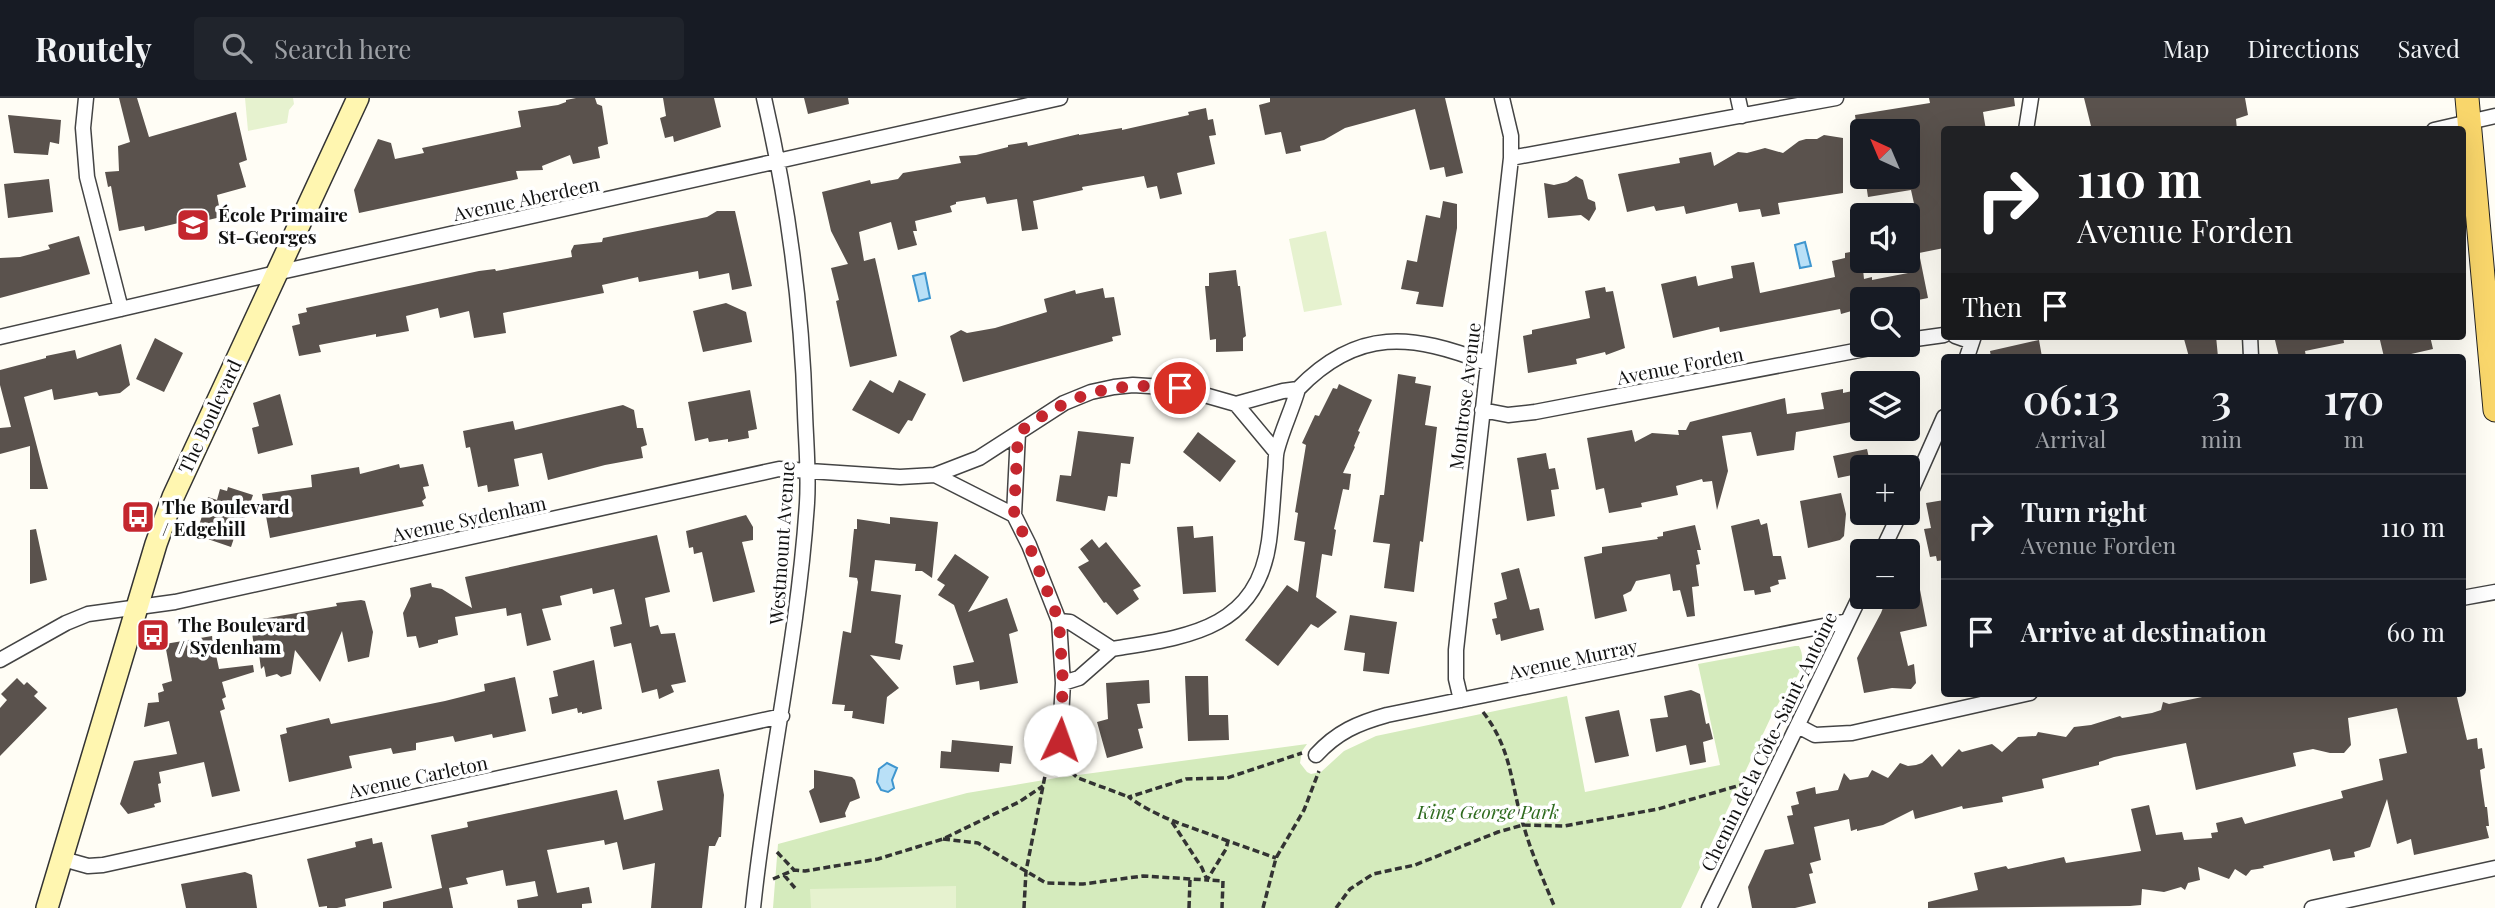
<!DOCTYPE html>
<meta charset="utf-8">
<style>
:root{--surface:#171b24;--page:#20242c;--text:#f1f3f6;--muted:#9ea1a6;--line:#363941}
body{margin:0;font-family:"Playfair Display",serif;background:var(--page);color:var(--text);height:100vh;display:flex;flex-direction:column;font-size:26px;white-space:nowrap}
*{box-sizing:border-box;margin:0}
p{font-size:23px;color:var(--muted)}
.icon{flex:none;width:38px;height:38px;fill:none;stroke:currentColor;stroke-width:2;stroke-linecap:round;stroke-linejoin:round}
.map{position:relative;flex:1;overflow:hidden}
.sheet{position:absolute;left:1941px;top:256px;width:525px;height:343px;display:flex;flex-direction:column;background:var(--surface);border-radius:7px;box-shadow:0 7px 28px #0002}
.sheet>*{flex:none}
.hud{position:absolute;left:1941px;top:28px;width:525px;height:214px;border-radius:7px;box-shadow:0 7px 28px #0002;background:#202124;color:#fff;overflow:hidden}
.needle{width:46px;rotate:316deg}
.tools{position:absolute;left:1850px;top:21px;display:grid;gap:14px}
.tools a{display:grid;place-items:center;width:70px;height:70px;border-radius:7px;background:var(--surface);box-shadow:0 7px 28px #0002;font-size:35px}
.pin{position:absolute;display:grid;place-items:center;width:60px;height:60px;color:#fff;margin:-30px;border:4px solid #fff;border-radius:50%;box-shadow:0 2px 7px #0007}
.me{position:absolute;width:77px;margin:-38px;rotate:3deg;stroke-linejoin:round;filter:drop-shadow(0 0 5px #0008)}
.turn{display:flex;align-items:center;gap:24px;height:147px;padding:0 21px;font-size:32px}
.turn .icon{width:91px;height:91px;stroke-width:2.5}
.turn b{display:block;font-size:49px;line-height:60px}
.then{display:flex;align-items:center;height:66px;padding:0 21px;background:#0003;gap:14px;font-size:26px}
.eta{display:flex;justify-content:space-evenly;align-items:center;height:119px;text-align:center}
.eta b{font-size:42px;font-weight:600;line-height:49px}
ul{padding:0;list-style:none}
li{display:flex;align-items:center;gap:21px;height:105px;padding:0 21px;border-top:2px solid var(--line)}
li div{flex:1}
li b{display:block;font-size:26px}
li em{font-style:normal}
header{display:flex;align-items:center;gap:42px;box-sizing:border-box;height:98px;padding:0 35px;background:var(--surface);border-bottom:2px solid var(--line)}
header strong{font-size:33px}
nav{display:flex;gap:38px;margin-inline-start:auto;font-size:24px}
.search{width:490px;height:63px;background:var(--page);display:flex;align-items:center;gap:18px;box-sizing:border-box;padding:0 24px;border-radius:7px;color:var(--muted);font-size:26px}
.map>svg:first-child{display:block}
.green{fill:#d5ebbd}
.pitch{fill:#e6f2cf}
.water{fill:#b9e0f7;stroke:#3f96cf;stroke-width:2}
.building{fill:#5a524d}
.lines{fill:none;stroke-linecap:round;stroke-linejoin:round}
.minor-casing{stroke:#444;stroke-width:17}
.secondary-casing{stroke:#333;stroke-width:24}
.primary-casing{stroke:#222;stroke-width:25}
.path{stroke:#333;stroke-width:3.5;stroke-dasharray:7 3.5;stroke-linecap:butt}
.minor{stroke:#fff;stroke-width:14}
.secondary{stroke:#fff6b0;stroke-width:21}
.primary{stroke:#f9d66b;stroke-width:23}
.route{stroke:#c4262e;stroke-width:12;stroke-dasharray:0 21.6}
.labels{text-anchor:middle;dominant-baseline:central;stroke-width:7;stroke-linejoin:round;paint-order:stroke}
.street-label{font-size:19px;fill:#111;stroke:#fff}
.poi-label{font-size:19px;font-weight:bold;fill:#111;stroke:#fff;text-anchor:start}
.park-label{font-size:19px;font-style:italic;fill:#2f6b1f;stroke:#fff}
</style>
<header>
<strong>Routely</strong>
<div class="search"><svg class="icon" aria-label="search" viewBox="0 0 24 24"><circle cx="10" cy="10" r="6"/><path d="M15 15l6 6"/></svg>Search here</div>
<nav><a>Map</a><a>Directions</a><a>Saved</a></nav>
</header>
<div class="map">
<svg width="2495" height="810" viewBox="0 0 2495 810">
<rect width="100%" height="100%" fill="#fffdf5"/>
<path class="green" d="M1795,548H1799C1808,565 1796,580 1788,595L1783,597L1771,619L1681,810H773L778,746L967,695L1056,680L1307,646L1302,653L1300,665L1307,674L1311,676L1321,674L1344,653L1376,638L1567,598L1585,694L1720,667L1698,566Z"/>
<path class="pitch" d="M245,0H293L294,6L289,12L287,25L248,33Z
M1326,133L1342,207L1304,214L1289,141Z
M956,788V810H811L810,791Z"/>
<path class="water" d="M1805,144L1811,168L1800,170L1795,147Z
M925,175L930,200L919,203L913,178Z
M887,665L897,670L892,682L894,690L888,694L881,692L877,684L879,671Z"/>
<path class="building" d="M119,0H137L149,39L236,14L247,62L239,65L246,89L217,97L221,119L191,126V122L145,133L144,128L119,133L111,88L108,89L105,74L119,73L118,48L130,44Z
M576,0H595L597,6L602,8L608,46L598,49L600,60L573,66L570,57L542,68L543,72L516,73L518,81L359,115L354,92L378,41L391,45L395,61L424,55L422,50L521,29L518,13L558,7L566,4V2Z
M663,0H714L721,29L674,44L673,38L665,40L660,20L666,18Z
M804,0H848L849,6L808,16Z
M1270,0H1445L1463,75L1446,79L1444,69L1430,72L1415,11L1345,30L1324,42L1300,48L1301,53L1286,56L1281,34L1265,37L1259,7L1270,4Z
M1929,0H2014L2015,8L1983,14L1986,32H1944V150L1919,155L1928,200L1908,204V201H1862V210L1841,216L1840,211L1720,234L1719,229L1673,240L1661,186L1696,178L1698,188L1733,180L1731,168L1754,164L1760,195L1835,179L1832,163L1845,160V155L1861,152L1864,181L1872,179V182L1908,175V121L1917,119L1911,92L1868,99L1865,79H1908V33H1857L1855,17L1930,5Z
M2084,0H2245L2248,17L2236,21L2237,32H2092Z
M1206,10L1208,22L1213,21L1216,37L1209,38L1215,66L1177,75L1182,96L1160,101L1157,88L1147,90L1144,78L1082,89L1083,92L1033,103L1038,131L1022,133L1017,101L987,106L985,99L956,104V106L950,108L952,114L915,123L917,133H913L917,147L898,152L891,124L859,134L864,163L875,160L897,258L850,269L836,203L839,202L831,170L848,166L831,133L822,94L870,82L871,86L898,81L903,75L961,65L959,58L976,57L1008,49V47L1027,44L1028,48L1079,36V37L1122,30V32L1189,17L1188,14Z
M8,17L61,22L59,46L50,44L48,57L14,55Z
M1824,37L1843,40V95L1778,105L1780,116L1762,119L1760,111L1739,114L1737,105L1686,116L1684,108L1656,113L1654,108L1627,114L1618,76L1680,65L1679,60L1711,54L1714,68L1738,54L1747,55L1765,50L1783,55L1799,43L1806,41H1817Z
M1576,78L1583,82L1588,101L1595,104L1596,111L1589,123L1581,117L1548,120L1544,85L1554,87L1567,84Z
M49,81L53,114L8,120L4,86Z
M1443,103L1457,106V130L1443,209L1416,206L1419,194L1401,191L1407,162L1417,164L1426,117L1440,120Z
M717,113H735L752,188L732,192L729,175L699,181L698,173L639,184L638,179L602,187L604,195L503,215L506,235L474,240L469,213L440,220L438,210L406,218L409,233L376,239V236L319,247L321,254L299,258L292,228L300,226L298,216L307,214L306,210L479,173L495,171L496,173L572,159L571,153L574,147L602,144L603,140L707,119Z
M79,138L90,176L0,200V160L20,159L50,151L48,147Z
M1236,172L1238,188H1240L1246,238L1243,240V253L1216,254V241L1210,242L1205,188H1209V175Z
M1605,189L1606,194L1613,193L1625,250L1606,257L1605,254L1576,261L1577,266L1528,275L1523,238L1532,236V232L1590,220L1585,193Z
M1103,190L1105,200L1114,199L1121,237L1112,239L1113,243L963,284L950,238L961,232L967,235L995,230L1047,214L1044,201L1075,192L1076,196Z
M726,205L746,214L752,244L703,254L693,213Z
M2193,238H2216L2218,259H2189L2184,241Z
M2274,238H2343L2344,245L2305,253L2306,259H2279Z
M2379,238H2430L2433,251L2398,259H2384Z
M155,240L183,255L164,294L136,281Z
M2039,242L2042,259H1991L1990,253Z
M121,246L130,287L120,295L99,298L97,294L54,302L52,291L24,299L48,391H30V348L0,356V330L11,329L0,287V272L46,260V258L75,252L77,261Z
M1398,276L1416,279L1415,285L1431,288L1425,327L1437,329L1423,444L1420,443L1414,494L1384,490L1390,446L1373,444L1380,397H1384Z
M870,282L893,295L899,282L926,296L912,323L908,322L899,336L852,312Z
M1339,286L1372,302L1358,333L1360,334L1354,348L1355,349L1343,375L1351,376L1349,392L1343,391L1334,431L1336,432L1332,458L1322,456L1316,499L1337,514L1318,530L1311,526L1278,568L1245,542L1287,487L1298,494L1305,444L1294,442L1298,415L1295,414L1306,347L1302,345L1315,317L1319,318L1333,290L1337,291Z
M1843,291V295L1862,291V322L1796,334L1794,352L1757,358L1751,334L1722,338L1728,373L1717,412L1712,383L1703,384L1702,381L1676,388L1678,397L1641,405L1642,409L1609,415L1604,390L1596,392L1587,340L1632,332L1635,344L1652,335L1679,337L1678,332H1686L1690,324L1785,300L1787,316L1824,311L1821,295Z
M750,292L757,331L748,333L749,340L728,344V341L709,344L708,340L695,343L688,304Z
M280,296L293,347L258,356L252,330L259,328L253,305Z
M623,307L634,312L637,330H643L647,347L641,349L643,360L605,367L548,382L542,355L514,361L519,388L488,394L487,387L478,389L470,349L466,350L463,333L513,323L515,332Z
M1078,333L1134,339L1130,366L1121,365L1117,399L1108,398L1105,413L1056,403L1060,377L1071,378Z
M1198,334L1236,363L1220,384L1183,354Z
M1867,351L1871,369H1862V375L1838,380L1833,358Z
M1546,355L1549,371L1555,370L1559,391L1551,392L1555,418L1527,423L1517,360Z
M399,366L400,370L423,366L429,388L423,389L426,400L422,403L424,408L270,440L262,396L312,389L311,377L359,369L360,376Z
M228,389L253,397L238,439L235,437L231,449L196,437L208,399L217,402L220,391L227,393Z
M1841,395L1846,416L1844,438L1840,442L1808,450L1800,403Z
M1944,402V462L1937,463L1936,458L1930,459L1924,431L1931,430L1926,405Z
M746,417L753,429V442L742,444L755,494L713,504L702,454L694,456L693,449L689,450L686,433Z
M890,419L938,424L932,480L922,473H915L916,466L875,462L871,493L901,497L895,545L903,547L900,562L870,557L899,590L887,599L884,626L852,620L853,613H844L845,607L832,606L843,533L851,535L858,484L857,480L849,479L854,431H857V421L890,426Z
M1759,421L1761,427L1767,425L1773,458H1781L1786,481L1778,482L1779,486L1770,489L1771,494L1755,497L1754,492L1744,493L1731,428Z
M1695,427L1701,452H1697L1700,466L1696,467L1699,488L1692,489L1695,518L1687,519L1680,492L1673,493L1670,476L1636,483L1631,493L1623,497L1627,513L1595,521L1584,459L1602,455V449L1658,441L1657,439L1663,438V434Z
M1193,428L1194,440L1213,438L1216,494L1183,496L1177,429Z
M36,431L47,482L30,486V432Z
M657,437L670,494L645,500L650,529L658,527L661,536L675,535L686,584L671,587L674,594L659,601L657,591L642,595L631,545L614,549L610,529L622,526L614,491L593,496L592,490L560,498L562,507L542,511L551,542L527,548L521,515L507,518L506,510L455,519L458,537L438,542V545L419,550L416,538L407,539L403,515L411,498L410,490L431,485L432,489L442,491L472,510L465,479Z
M1092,441L1099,450L1106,444L1141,488L1133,492L1139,501L1117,517L1106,504L1104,505L1078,469L1089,463L1080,451Z
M955,456L989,479L968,514L1007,500L1018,533L1009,536L1018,585L980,592L979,583L956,587L953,568L974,564L954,507L938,497L945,487L937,482Z
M1915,466L1927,528L1900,534L1908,568L1914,566L1916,585L1911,591L1892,590L1864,595L1857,560L1881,515L1887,499H1908V467Z
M1519,470L1530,512L1539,510L1544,532L1501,543L1500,536L1496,537L1492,521L1497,520L1494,505L1507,501L1501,475Z
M361,502L365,503L373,534L369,559L348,564L342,533L320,584L295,552L291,576L281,579L277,576L266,579L264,568L261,571L258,548L254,549L251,527L263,523L262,521L337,508L336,505Z
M1350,517L1397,524L1389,576L1363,573L1365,555L1344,552Z
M212,538L219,571L253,567L254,574L222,584L226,599L222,601L225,611L220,613L240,693L212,699L204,664L159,674L161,685L158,686L161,704L154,706L155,709L128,716L120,706L134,663L177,656L169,623L144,629L148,605L159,604L158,595L164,593L162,586L172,583L165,546Z
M594,562L602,611L582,616V614L578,615L577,610L552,616L549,600L558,598L553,573Z
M1185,578H1208L1209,617H1228L1229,642L1188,643Z
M515,579L526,633L493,640L492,636L455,644L453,638L416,645V652L393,656L391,650L349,658L352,670L289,684L280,637L287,635L286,630L329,620L331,626L445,603L485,593L484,586Z
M17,580L24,587L27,584L38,594L34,598L47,610L0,658V610L7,602L1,596Z
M1149,582L1150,605L1137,606L1143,630L1138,631L1143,650L1107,660L1097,624L1108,621L1106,585Z
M1691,592L1700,596L1706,626L1709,625L1713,641L1703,644L1706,664L1690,667L1686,647L1656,654L1650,621L1668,619L1664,598Z
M2221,595H2456L2467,642L2477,640L2478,651L2482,650L2485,670L2480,672L2481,681L2485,709H2487L2489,728H2486L2489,740L2414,757L2411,741L2397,746L2387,701L2370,749L2354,754L2355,759L2333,763L2330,751L2263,768L2264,770L2251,772L2246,778L2235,771L2229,781L2198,769L2200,782L2188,785L2185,792L2181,789L2164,794L2142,791L2141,807L2130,808L1928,810V804L1978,792L1974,775L2006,768L2008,771L2064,759L2066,765L2141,753L2131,711L2149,707L2156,737L2182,734L2184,742L2212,740L2211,735L2218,734L2216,725L2242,719L2245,726L2343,700L2341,693L2383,682L2379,661L2407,655L2397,610L2348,620L2351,647L2344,655H2330L2313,651L2293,655L2296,668L2196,692L2186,645L2114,659L2099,664V667L2042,681L2044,690L2002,699L2003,704L1963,711L1962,708L1915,721L1913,712L1883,727L1857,733V731L1851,733L1849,721L1814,729L1821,762L1810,765L1813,775L1809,776L1816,805L1795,810H1752L1748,789L1765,752L1794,746L1787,718L1793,717L1791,708L1799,706L1796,694L1815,689L1816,696L1838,692L1844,675L1850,682L1868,679L1872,672L1888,680L1900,665L1908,668L1916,667L1922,665L1932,656L1942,669L1959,651L1962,654L1992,646L2002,654L2018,639L2036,638L2038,634L2066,639L2074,629L2091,627L2120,618L2122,620L2152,615L2161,612L2163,604L2169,606Z
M1619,612L1629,658L1595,665L1585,619Z
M952,642L1013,648L1011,666L1000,665L999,674L940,670L941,653L951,654Z
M719,671L724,697L721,739H719L715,748H709L702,810H651L655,765L623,772L617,744L605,747L604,742L547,752L557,795L589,789L592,805L582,806V810H518L517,802L538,798L535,783L506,788L503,772L466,780L468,786L449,790L453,810H383V804L442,790L431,737L468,729L467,724L617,692L624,722L663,712L657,683Z
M814,672L852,679L855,682L860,700L850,704L845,715L846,719L820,725L809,693L814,690Z
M372,740L373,746L382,744L392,790L345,801L346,808L337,810H327V808L319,809L307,761L356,749L355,744Z
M245,774L252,777L257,810H186L181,786Z"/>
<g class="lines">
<defs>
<path id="minor" d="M86,0L83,30L87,79L121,211
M1738,0L1742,18
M2026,32L2031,0
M2434,32L2495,18
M1511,60L1836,0
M1955,238L1972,244
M2250,238L2251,259
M0,239L276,175L1060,0
M1908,242L1944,237
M1967,259L1974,238
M1236,306L1276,354
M1482,312L1508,317L1535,314L1886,247
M935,377L1014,417L1029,447L1059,523L1070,524L1112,551C1185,539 1257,533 1269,443C1272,420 1273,397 1275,373C1276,367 1275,359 1277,352C1282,332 1292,312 1298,291
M1908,400L1944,319
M1014,417L1018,335
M1882,453L1900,415
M2462,500L2495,494
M0,562L66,525L88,516L175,504L779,371L900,379L935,377L979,360L1064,305L1091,294L1114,289L1133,287L1180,290L1236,306L1283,293L1298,291C1358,229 1412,236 1487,265
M1063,585L1079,580L1112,551
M1461,602L1456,581V552L1511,60V38L1502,0
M1798,628L1815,637L1852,635L2030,595
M1316,657C1337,634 1358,625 1387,617L1848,523
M1058,670L1063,585L1059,523
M63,761L88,768L103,767L782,618
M753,810C767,674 798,542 807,405C809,375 806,345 805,315C802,209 788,104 764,0
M1709,810L1862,494
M2312,810L2495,770"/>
<path id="secondary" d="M47,810L156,446L173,399L358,0"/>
<path id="primary" d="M2467,0L2495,312"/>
</defs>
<use href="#minor" class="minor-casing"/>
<use href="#secondary" class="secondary-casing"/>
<use href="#primary" class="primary-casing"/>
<path class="path" d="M1483,614C1513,653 1510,686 1524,729C1532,757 1544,783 1555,810
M1071,674L1078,680L1129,699
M1172,724L1202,770L1207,782L1223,783L1222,810
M943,741L978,745L1046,785L1083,786L1143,778L1207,782L1226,751L1228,743L1276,760
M1228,743C1195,730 1158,721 1129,699L1186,681L1227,680L1302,655
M777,754L794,772
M784,777L795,790
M773,781L794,772L805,773L878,761L943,741L1019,704L1043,688
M1024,810L1026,773L1045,678
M1189,810L1190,781
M1263,810L1276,760L1304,712L1319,673
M1336,810L1350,791L1373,776L1415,767L1498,734L1523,727L1564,728L1658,711L1744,686"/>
<use href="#minor" class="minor"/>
<use href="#secondary" class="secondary"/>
<use href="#primary" class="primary"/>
</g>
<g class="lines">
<path class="route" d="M1060,642L1063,585L1059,523L1029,447L1014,417L1018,335C1073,294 1111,283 1180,290"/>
</g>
<defs>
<symbol id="school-square" viewBox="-11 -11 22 22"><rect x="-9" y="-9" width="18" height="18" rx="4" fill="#c4262e" stroke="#fff"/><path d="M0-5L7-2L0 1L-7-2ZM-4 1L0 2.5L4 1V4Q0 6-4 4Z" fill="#fff"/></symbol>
<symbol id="bus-square" viewBox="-11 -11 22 22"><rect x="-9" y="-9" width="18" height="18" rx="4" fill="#c4262e" stroke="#fff"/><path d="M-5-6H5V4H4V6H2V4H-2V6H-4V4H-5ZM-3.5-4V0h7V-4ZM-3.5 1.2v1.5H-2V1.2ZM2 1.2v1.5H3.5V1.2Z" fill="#fff"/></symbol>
</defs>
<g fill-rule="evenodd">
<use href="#school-square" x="174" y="108" width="38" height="38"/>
<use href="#bus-square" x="119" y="400" width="38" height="38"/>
<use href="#bus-square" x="134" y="518" width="38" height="38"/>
</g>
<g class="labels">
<g class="street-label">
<text transform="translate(526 100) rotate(-12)">Avenue Aberdeen</text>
<text transform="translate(1680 267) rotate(-11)">Avenue Forden</text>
<text transform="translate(1464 298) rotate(-83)">Montrose Avenue</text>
<text transform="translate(209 318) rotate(-65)">The Boulevard</text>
<text transform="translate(469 420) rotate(-12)">Avenue Sydenham</text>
<text transform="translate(781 445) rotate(-86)">Westmount Avenue</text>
<text transform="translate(1573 560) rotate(-12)">Avenue Murray</text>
<text transform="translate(1768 643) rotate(-64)">Chemin de la Côte-Saint-Antoine</text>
<text transform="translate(418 678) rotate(-12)">Avenue Carleton</text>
</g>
<g class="poi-label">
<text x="218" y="116">École Primaire<tspan x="218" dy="22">St-Georges</tspan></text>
<text x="162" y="408">The Boulevard<tspan x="162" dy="22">/ Edgehill</tspan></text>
<text x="178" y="526">The Boulevard<tspan x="178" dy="22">/ Sydenham</tspan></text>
</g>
<g class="park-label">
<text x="1488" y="713">King George Park</text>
</g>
</g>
</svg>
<div class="tools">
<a><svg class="needle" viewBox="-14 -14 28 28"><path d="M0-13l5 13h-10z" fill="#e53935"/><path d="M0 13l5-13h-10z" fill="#9ea1a6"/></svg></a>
<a><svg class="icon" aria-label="sound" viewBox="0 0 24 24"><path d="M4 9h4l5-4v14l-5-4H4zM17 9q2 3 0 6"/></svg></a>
<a><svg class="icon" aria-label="search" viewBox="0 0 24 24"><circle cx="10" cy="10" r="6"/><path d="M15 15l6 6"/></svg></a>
<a><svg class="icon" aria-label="layers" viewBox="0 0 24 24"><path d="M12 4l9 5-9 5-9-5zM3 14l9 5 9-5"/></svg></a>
<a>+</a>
<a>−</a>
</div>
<div class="pin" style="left:1180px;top:290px;background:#d93025"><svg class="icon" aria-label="arrive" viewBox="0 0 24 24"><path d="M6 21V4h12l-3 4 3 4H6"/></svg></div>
<svg class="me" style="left:1060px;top:642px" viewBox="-20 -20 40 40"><circle r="19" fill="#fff"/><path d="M0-13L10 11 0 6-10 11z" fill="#c4262e"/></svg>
<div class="hud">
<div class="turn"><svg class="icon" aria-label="right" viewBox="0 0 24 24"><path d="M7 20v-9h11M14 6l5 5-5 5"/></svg><div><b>110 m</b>Avenue Forden</div></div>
<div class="then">Then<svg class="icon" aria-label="arrive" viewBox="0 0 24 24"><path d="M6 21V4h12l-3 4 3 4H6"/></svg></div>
</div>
<section class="sheet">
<div class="eta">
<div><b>06:13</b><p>Arrival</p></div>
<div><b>3</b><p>min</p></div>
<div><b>170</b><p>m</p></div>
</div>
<ul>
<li><svg class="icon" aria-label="right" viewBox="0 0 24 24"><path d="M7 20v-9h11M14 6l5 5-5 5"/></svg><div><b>Turn right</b><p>Avenue Forden</p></div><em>110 m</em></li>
<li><svg class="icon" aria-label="arrive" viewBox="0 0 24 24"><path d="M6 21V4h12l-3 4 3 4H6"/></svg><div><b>Arrive at destination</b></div><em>60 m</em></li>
</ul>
</section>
</div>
